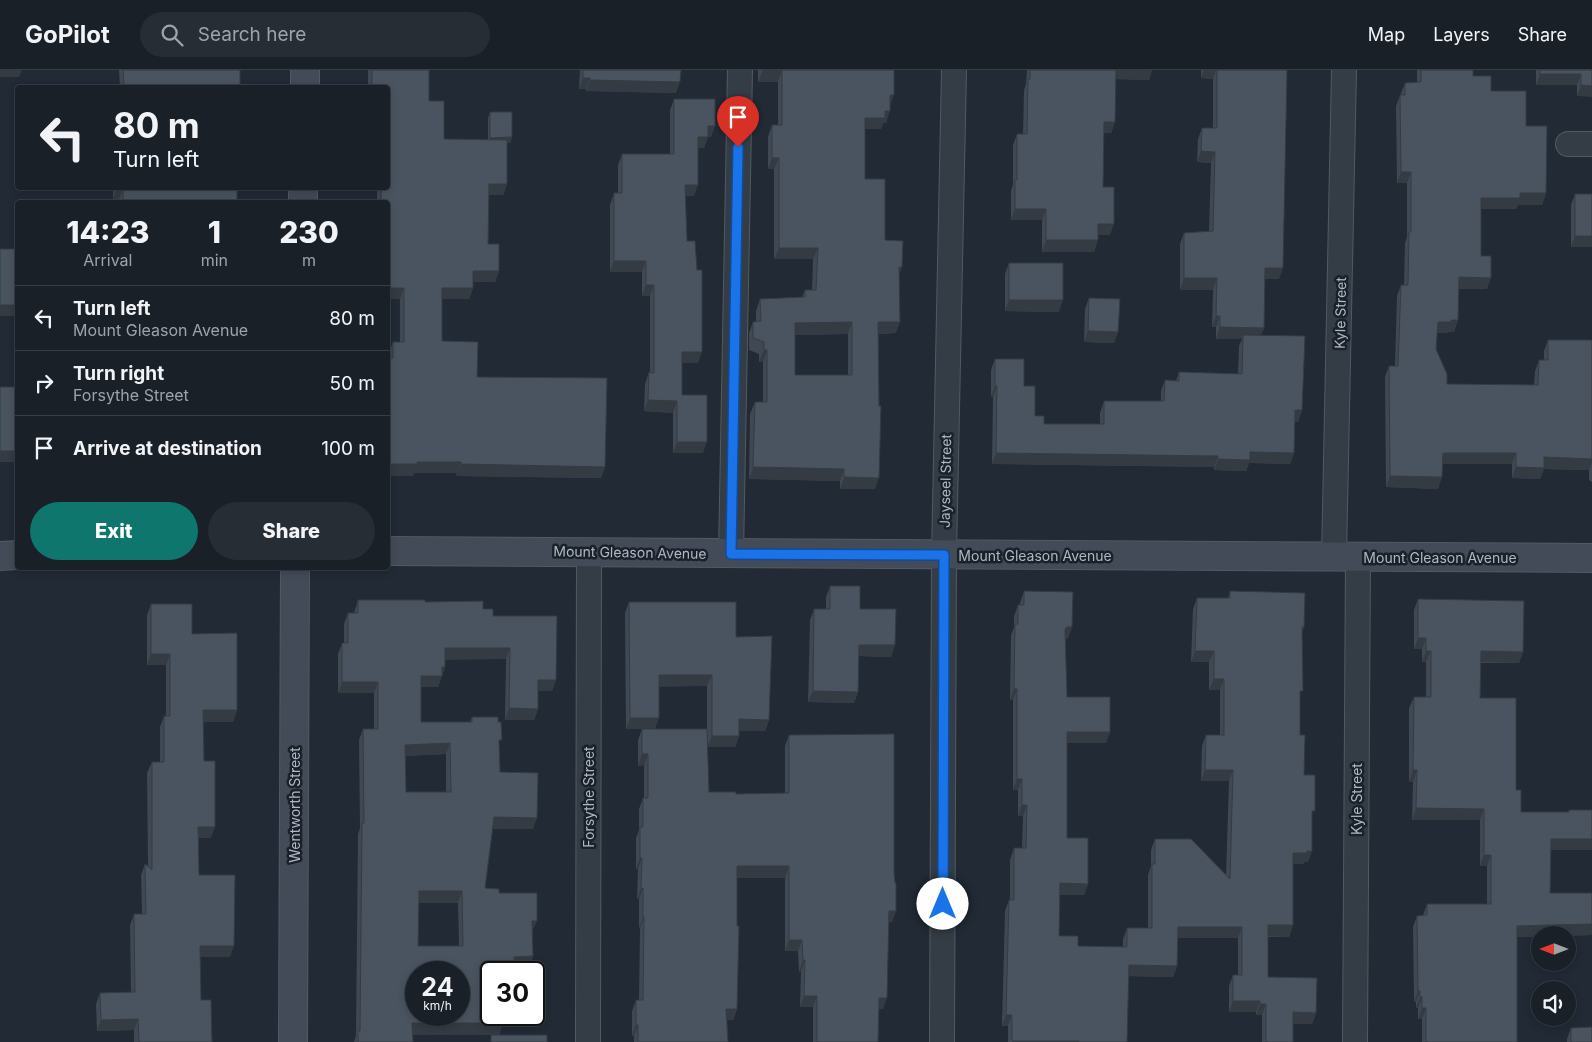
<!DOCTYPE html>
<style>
:root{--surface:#192028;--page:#262d34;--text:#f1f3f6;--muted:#9fa3a8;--line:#373e45;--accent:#0f766e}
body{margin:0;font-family:Inter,sans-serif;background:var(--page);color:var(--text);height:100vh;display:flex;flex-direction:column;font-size:19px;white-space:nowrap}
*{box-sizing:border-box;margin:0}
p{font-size:16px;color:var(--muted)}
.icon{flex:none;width:28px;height:28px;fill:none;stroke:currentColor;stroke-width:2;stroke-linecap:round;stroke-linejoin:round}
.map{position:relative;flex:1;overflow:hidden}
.drawer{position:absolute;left:15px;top:130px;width:375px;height:370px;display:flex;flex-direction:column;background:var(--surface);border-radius:5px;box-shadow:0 2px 8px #0003,0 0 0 1px var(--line)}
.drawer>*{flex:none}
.top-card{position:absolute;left:15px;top:15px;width:375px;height:105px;border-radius:5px;box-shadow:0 2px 8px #0003,0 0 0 1px var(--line);background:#192028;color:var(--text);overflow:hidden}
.needle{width:32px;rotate:270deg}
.buttons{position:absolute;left:1531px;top:856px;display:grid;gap:10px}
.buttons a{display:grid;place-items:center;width:45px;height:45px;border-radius:50%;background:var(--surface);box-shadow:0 2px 8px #0003,0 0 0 1px var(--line);font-size:25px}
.speed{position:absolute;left:405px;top:891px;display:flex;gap:10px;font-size:25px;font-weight:700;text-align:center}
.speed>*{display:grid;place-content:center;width:65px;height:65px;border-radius:50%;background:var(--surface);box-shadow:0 2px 8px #0003,0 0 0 1px var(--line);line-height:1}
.speed small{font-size:12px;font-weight:400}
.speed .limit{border:2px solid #111;border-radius:8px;background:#fff;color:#111}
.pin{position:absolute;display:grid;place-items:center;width:42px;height:42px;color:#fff;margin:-51px -21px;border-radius:50% 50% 50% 0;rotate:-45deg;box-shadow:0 0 5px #0007}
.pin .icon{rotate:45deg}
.me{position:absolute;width:55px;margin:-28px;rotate:0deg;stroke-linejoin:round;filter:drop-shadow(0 0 4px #0008)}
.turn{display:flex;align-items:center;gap:18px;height:105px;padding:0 15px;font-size:22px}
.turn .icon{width:65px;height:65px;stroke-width:2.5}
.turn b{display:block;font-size:35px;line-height:42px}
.eta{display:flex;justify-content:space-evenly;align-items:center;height:85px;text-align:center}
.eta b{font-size:30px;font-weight:800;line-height:35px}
.action{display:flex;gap:10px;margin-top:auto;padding:10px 15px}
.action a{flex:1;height:58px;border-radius:30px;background:var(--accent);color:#fff;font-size:20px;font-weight:800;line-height:58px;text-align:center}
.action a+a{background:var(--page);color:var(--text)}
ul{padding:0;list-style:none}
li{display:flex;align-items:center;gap:15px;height:65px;padding:0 15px;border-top:1px solid var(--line)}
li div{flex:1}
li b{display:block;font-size:19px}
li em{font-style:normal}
header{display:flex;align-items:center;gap:30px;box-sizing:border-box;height:70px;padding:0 25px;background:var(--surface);border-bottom:1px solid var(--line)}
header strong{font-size:24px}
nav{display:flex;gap:28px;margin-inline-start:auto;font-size:18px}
.search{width:350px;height:45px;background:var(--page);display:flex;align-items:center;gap:12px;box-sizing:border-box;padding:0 18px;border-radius:28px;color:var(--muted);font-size:19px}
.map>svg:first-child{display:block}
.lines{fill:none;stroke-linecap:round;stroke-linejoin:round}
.street-casing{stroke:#525a63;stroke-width:26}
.secondary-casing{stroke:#525a63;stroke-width:30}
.street{stroke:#343c45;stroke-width:24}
.secondary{stroke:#434b58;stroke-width:28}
.wall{fill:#404853;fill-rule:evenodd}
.shaded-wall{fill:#343b43}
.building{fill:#4a5460;stroke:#343b43;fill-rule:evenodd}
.route-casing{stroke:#114b97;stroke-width:12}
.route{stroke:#1a73e8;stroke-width:9}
.labels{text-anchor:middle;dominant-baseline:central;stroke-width:5;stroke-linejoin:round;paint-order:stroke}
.street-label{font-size:14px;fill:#afb7c2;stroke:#1a212a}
</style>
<header>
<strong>GoPilot</strong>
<div class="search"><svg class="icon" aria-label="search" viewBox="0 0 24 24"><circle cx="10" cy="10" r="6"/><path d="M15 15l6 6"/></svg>Search here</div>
<nav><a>Map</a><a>Layers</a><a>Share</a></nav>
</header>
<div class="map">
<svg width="1592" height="972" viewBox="0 0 1592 972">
<rect width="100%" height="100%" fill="#212a35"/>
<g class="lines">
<defs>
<path id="street" d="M1568,74H1592
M731,484L740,0
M1334,487L1344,0
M588,972L589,482
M942,972L944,485L954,0
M1355,972L1358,487"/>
<path id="secondary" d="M305,18V0
M303,132V118
M388,481L1592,488
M0,486L18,485
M293,972L295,498"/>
</defs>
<use href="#street" class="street-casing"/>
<use href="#secondary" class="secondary-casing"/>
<use href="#street" class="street"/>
<use href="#secondary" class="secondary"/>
</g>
<path class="wall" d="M119,0H240V18H120Z
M368,0H429V31L444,69L488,70V48L490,42L512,67L510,73H507V114L503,125H489L488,174L499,201L495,212H473V218L469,229H442V271L477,307L605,397L601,408L456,406L457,403H414L413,406H388V288H389V283L393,272H400V229H388V132H377V118H388V18H368Z
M580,0H681L676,23L586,21V19H579Z
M758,0H894L890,36L886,53H883L881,59H865V109L885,170L902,197L899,205L896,263L878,264L875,419H840V411L749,409L750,344L755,332H763V292H759V284L749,280V263L753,252H756V241L760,229L802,227L805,220H812L813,189H774V99H768V67L772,55H778V12H758ZM848,264V305H795V265Z
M1027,0H1152L1149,10L1116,9L1115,52L1111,63H1104L1103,117L1110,165H1098L1094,182H1042V150H1011V121L1013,114V75L1017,64H1023L1024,20L1026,14Z
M1201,0H1287L1279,209H1265L1264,258L1261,265L1302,340L1298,352L1295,351L1294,383L1290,394L1249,393L1246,401L1214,400V397L992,394L993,327H991V300L995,289L1024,316L1035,346L1044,354H1100V343L1104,331H1161V321L1165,310L1176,311L1179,302L1238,304L1239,276L1242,269H1216V257H1212L1213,220H1180V174L1184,163L1209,161L1211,93L1197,92L1198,69L1202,58H1213V9L1201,8Z
M1417,0H1473V6L1491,21L1526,56L1546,123L1542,135H1518L1516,139H1481V186L1487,219H1459L1458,250L1454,262H1448L1447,263H1437L1436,279L1447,314L1534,315L1535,301L1539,290H1544V281L1548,270H1592V412L1589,410V400L1544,399L1540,409L1512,408V394H1443L1438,419L1386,417L1385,307L1389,296H1395L1397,226L1401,215H1404L1405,173L1407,167V113H1397L1396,36L1405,13L1417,12Z
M1536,0H1592L1577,26V15H1536Z
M674,29L711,67H708L704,78H698L694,126H685L687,171L698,293H682V325L703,383H673V343L644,341L645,314L649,302H650V226H642V202H610V135L614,123H618V95L622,84H670V40Z
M113,118H237V132H119V129H113Z
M1575,124L1592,177H1571V135Z
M1009,193L1059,242L1005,241V204Z
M1089,228L1118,262L1114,273L1084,272L1085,239Z
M830,516L860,539L895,575L891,587L859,586L858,622L854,633L808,632L810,550L814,539H826V527Z
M1024,521L1068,569H1065L1067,627L1110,662L1106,673H1067V768L1088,814L1084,825H1060L1059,866L1078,876L1123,877V869L1127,858H1148V805L1151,796V780L1155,769L1226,806L1229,711H1201L1202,676L1206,665H1220V620H1209V592H1191L1193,539L1197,528H1228L1230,521L1304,557L1302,562L1300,628V665L1304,705L1312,749L1308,792H1304L1303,794H1293V855L1289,867H1268V907L1316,943L1312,954H1293V972H1262V945H1256V942H1229V916L1233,905H1238V868H1178L1177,896L1173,907L1128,906L1127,972H1008V956H1002L1005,841L1009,830H1010V790L1014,778H1022L1023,746H1018V720H1013V630H1010L1011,565L1014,557V546L1018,535H1020V533Z
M1418,529L1523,582L1519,593H1481L1480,628L1516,720L1521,742H1568L1569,740L1592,780H1551L1550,823H1592V865L1517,867V972H1422V949H1418V938H1416V932H1414L1413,857L1417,846L1423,845L1427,834H1487V796H1480V750H1412L1413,712H1409V638L1414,627H1426V592H1422V579H1414V540Z
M358,530L425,532L483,539L493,546L556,610L552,621H538V639L534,650H505L506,589H445V597L438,617H421V652H470L472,647L499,677L500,702L533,759H493L485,818L499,823L532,862L533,886L529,898H514L491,902L503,953L499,965H412L413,972H354L356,965L358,764L360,758L359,670L363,659H374V623H338V584L342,573H344V554L348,543H354ZM446,684V722H406V686ZM419,833H458L459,876H418Z
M629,532L736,567L769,650L765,661H739V666L735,677H707V616H659L655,659H626L625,543Z
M151,534L192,564L237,640L233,652H203L204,691L211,768H199V805L230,887H200L201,930L212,972H134V960L97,961L96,934L100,923L131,922L130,855L134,844H142L141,805L145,794L148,796L147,703L152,692H160V657L164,646H166V595H147V545Z
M642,659L709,722L736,724L785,723V676L789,665L894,802L896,841L892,852H889L883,939H879L878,972H813V937H800L801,902H799L798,881H785V808H737V939L733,950H727L728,972H634V966H632V941L636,930H639L640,858H639V829H637L638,799H636V768L639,760V739L643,728H644V695L638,696V670Z
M1571,958L1592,972H1567V969Z"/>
<path class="shaded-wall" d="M0,0H22L19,7H0Z
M763,0H782L778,12H758Z
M1116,0H1152L1149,10L1112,9Z
M1204,0H1216L1213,9L1201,8Z
M1540,4H1581L1577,15H1536Z
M583,8H590L586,19H579Z
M590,10L680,12L676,23L586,21Z
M1581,15L1592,16V27L1577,26Z
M890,25H894L890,36Z
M885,41H890L886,53H883L881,59H860L865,48Z
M1104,52H1115L1111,63H1100Z
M708,56H715L711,67H708L704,78H694L698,67Z
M512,67L510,73L488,74L490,68Z
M1201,81L1215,82L1211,93L1197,92Z
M772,88H779L774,99H768Z
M1401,102H1411L1407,113H1397Z
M489,114H507L503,125H485Z
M685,115H698L694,126H681Z
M117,118H123L119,129H113Z
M1520,123H1546L1542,135H1518L1516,139H1477L1481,128Z
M1015,139H1046L1042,150H1011Z
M1098,154H1114L1110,165H1094Z
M1575,166H1592V177H1571Z
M1046,170H1098L1094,182H1042Z
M779,178H818L813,189H774Z
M614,191H646L642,202H610Z
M899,197H902L898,208Z
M1265,198H1283L1279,209H1261Z
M473,201H499L495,212H469Z
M1459,207L1491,208L1487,219H1455Z
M1184,208H1217L1213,220H1180Z
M646,215H654L650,226H642Z
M388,218H404L400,229H388Z
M442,218H473L469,229H438Z
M1009,230H1063L1059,242L1005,241Z
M0,235H18V246H0Z
M1216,246H1220L1216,257H1212Z
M1451,250H1458L1454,262H1448L1447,263H1434L1438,252Z
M852,252L848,264L791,265L795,253Z
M878,252H900L896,263L873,264Z
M1220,257L1264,258L1259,269L1243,265L1242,269H1216Z
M1088,261L1118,262L1114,273L1084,272Z
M764,280H767L763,292H759Z
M682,282H702L698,293H678Z
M995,316H997L993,327H991Z
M648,330L677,331L673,343L644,341Z
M1295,340H1302L1298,352L1291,351Z
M677,372H707L703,383H673Z
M0,381H18V392H0Z
M1250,382L1294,383L1290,394L1249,393L1246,401L1214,400L1218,389Z
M996,383L1218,386L1214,397L992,394Z
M1443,383H1516L1512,394H1439Z
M1544,387L1592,389V393L1589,400L1544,399L1540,409L1512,408L1516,397Z
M417,392H461L457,403H414L413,406H388V394Z
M461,394L605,397L601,408L456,406Z
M753,397L844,399L840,411L749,409Z
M1390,406L1442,407L1438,419L1386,417Z
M844,407L879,408L875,419H840Z
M1067,557H1072L1068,569H1063L1065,559Z
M1418,568H1426L1422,579H1414Z
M859,575H895L891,587L855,586Z
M445,578H510L506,589L441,590Z
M1195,581H1214L1209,592H1191Z
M1426,581H1431L1426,592H1422Z
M1481,581L1523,582L1519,593L1477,592Z
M151,584H170L166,595H147Z
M442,597H445L438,617H417L421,606Z
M659,605H712L707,616L655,617Z
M1214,609H1224L1220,620H1209Z
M538,610H556L552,621H534Z
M342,612H378L374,623H338Z
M1014,619H1017L1013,630H1010Z
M813,621L858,622L854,633L808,632Z
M509,638L538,639L534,650H505Z
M203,640H237L233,652H199Z
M630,648H659L655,659H626Z
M739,649L769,650L765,661H735Z
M1067,662H1110L1106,673H1063Z
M712,666H739L735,677H707Z
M450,673L446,684L401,686L405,675Z
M642,684H648L644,695L638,696Z
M1205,700H1233L1229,711H1201Z
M1413,700H1417L1413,712H1409Z
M1017,709H1022L1018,720H1013Z
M1022,735H1027L1023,746H1018Z
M1416,738L1484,739L1480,750H1412Z
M494,747L537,748L533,759H490Z
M198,757H215L211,768H194Z
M1551,769H1592V780H1547Z
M1307,781H1312L1308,792H1304L1303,794H1289L1293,783Z
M1484,785H1491L1487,796H1480Z
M640,788H642L638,799H636Z
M737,796H789L785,808H733Z
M1060,813L1088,814L1084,825H1056Z
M641,818H643L639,829H637Z
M419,821H462L458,833H415Z
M889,841H896L892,852H885Z
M643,847H644L640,858H639Z
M532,851H537L532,862Z
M1592,854V865L1568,866V865H1540V867H1513L1517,856Z
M1268,855H1293L1289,867L1264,866Z
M1178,857H1242L1238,868H1174Z
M789,870H802L798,881H785Z
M200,876H234L230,887H196Z
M533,886L529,898H510L514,887Z
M803,890H805L801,902H799Z
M1129,895L1177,896L1173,907L1125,906Z
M1418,921H1420L1416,932H1414Z
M804,926H817L813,937H800Z
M1420,927H1422L1418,938H1416Z
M879,928H887L883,939H875Z
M1233,931H1260L1256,942H1229Z
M1260,934H1266L1262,945H1256Z
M1422,938H1426L1422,949H1418Z
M726,939H737L733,950H722Z
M1293,942L1316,943L1312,954H1289Z
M1006,945H1012L1008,956H1002Z
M138,949L134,960L97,961L101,950Z
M412,953H503L499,965H408Z
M636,955H638L634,966H632Z
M1012,971H1079V972H1012Z"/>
<path class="building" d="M123,0H240V18H124Z
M372,0H429V31H444V69L507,70V114H489L488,174H499V201H473V218H442V271L478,272L477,307L607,308L605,397L461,394V392H417V394H388V288H393V272H404V218H388V132H381V118H388V18H372Z
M583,0H681L680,12L590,10V8H583Z
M763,0H894V25H890V41H885V48H865V109H885V170L903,171L902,197H899L900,252H878L879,336H881L879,408L844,407V399L753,397L755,332H767V280H764V272L753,268V252L761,251L760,229L805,227V220H816L818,178H779V88H772V55H782V0ZM852,252V305H795V253Z
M1030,0H1116L1115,52H1104L1103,117H1114V154H1098V170H1046V139H1015V110H1017V64H1027L1028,9H1030Z
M1217,0H1287L1283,198H1265L1264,258L1220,257V246H1216L1217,208H1184V163L1213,161L1215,82L1201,81L1202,58H1217Z
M1421,0H1473V6H1491V21H1526V56H1547L1546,123H1520V128H1481V186H1491V208L1459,207L1458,250H1451V252H1438L1436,279L1447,304V314L1538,315L1539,290H1548V270H1592V389L1544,387V398L1516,397V383H1443L1442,407L1390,406L1389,296H1398L1401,215H1408L1409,162H1411V102H1401L1400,25H1405V13L1421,12Z
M1540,0H1592V16L1581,15V4H1540Z
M674,29H715V56H708V67H698V115H685L687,171H695L697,200H702V282H682V325H707V372H677V331L648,330L649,302L654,303V215H646V191H614V123H622V84H674Z
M490,42H512V67L490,68Z
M117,118H237V132H123V118Z
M1575,124H1592V166H1575Z
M0,179H18V235H0Z
M1009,193H1063V230H1009Z
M1089,228L1120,229L1118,262L1088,261Z
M1243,265L1305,266L1302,340H1295L1294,383L1250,382V390L1218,389V386L996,383L997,316H995V289H1024V316H1035V346H1044V354H1104V331H1164L1165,310L1179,311V302L1242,304Z
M0,317H18V381H0Z
M830,516H860V539H896L895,575H859L858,622L813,621L814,539H830Z
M1024,521L1073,522L1072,557H1067L1065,559L1067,627H1110V662H1067V768H1088V814L1060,813L1059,866H1078V876L1127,877V858H1152V794H1155V769H1191L1230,809L1233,700H1205L1206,665H1224V609H1214V581H1195L1197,528H1230V521L1305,523L1304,557H1302L1303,621H1300V665H1305L1304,705H1315V741H1312V781H1307V783H1293V855H1268V907L1317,908L1316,943L1293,942V972H1266V934H1260V931H1233V905H1242V857H1178L1177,896L1129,895L1127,972H1079V971H1012V945H1006L1009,830H1014V778H1026L1027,735H1022V709H1017V619H1014L1015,554H1018V535H1024Z
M1418,529L1524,531L1523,582L1481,581L1480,628H1516V720H1521V742H1569V740H1592V769H1551L1550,823H1592V854L1517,856V972H1426V938H1422V927H1420V921H1418L1417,846L1427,845V834H1491V785H1484V739L1416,738L1417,700H1413L1414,627H1431V581H1426V568H1418Z
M358,530H425V532L483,531V539H493V546H557L556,610H538V639L509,638L510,578H445V597H442V606H421V652H472V647H498V652H501L502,670H499L500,702L538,703L537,748L494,747L485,818L499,819V823H537V851H532L533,886L514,887V902H491V945H504L503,953H412L413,972H358V961H360L362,753H364L363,659H378V612H342V573H348V543H358ZM450,673L451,722H406L405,675ZM419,821H462L463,876H418ZM416,902H459V945H416Z
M629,532H736V567L772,566L769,650L739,649V666H712V605H659V648H630Z
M151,534H192V564L237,563V640H203L204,691H215V757H198L199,805H235L234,876H200L201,930H211L212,972H139L138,949L101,950L100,923L135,922L134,844H146L145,794L152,800V692H164V646H170V584H151Z
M642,659H707L709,722H736V724L789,723V665L894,664V802L895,813H896V841H889L887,928H879L878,972H817V926H804L805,890H803L802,870H789V796H737V856H739L737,939H726L728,972H638V955H636V930H643L644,847H643V818H641L642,788H640V757H643V728H648V684H642Z
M1592,957V972H1571V958Z
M491,965H547V972H491Z"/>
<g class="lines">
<defs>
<path id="route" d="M738,77L731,484L944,485L943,834"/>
</defs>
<use href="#route" class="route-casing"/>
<use href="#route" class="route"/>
</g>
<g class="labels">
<g class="street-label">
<text transform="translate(1340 243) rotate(-89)">Kyle Street</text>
<text transform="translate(945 411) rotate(-89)">Jayseel Street</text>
<text transform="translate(630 482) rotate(1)">Mount Gleason Avenue</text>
<text x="1035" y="485">Mount Gleason Avenue</text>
<text x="1440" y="487">Mount Gleason Avenue</text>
<text transform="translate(588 727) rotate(-90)">Forsythe Street</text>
<text transform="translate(1356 729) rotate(-90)">Kyle Street</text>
<text transform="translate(294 735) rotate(-90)">Wentworth Street</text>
</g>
</g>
</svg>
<div class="buttons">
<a><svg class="needle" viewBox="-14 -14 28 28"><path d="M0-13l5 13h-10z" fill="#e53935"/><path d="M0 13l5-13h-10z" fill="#9fa3a8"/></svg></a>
<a><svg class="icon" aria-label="sound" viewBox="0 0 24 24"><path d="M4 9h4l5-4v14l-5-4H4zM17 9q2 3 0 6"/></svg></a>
</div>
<div class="speed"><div>24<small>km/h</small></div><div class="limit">30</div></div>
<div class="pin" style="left:738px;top:77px;background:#d93025"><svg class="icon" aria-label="arrive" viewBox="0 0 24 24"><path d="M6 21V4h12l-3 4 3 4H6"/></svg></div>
<svg class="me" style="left:943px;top:834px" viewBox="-20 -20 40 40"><circle r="19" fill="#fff"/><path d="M0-13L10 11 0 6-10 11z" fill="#1a73e8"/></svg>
<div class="top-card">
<div class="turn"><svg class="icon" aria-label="left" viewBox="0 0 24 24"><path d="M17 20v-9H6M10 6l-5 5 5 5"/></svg><div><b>80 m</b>Turn left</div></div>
</div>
<section class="drawer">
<div class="eta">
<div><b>14:23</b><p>Arrival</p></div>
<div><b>1</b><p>min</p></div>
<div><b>230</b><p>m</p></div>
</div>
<ul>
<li><svg class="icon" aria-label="left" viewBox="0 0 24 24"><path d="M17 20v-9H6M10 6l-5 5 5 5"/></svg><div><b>Turn left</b><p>Mount Gleason Avenue</p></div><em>80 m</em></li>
<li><svg class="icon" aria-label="right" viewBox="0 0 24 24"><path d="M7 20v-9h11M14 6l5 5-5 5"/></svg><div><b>Turn right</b><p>Forsythe Street</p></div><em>50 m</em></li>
<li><svg class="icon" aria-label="arrive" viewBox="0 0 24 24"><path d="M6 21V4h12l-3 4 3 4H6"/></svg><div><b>Arrive at destination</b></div><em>100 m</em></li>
</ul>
<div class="action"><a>Exit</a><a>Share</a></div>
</section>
</div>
